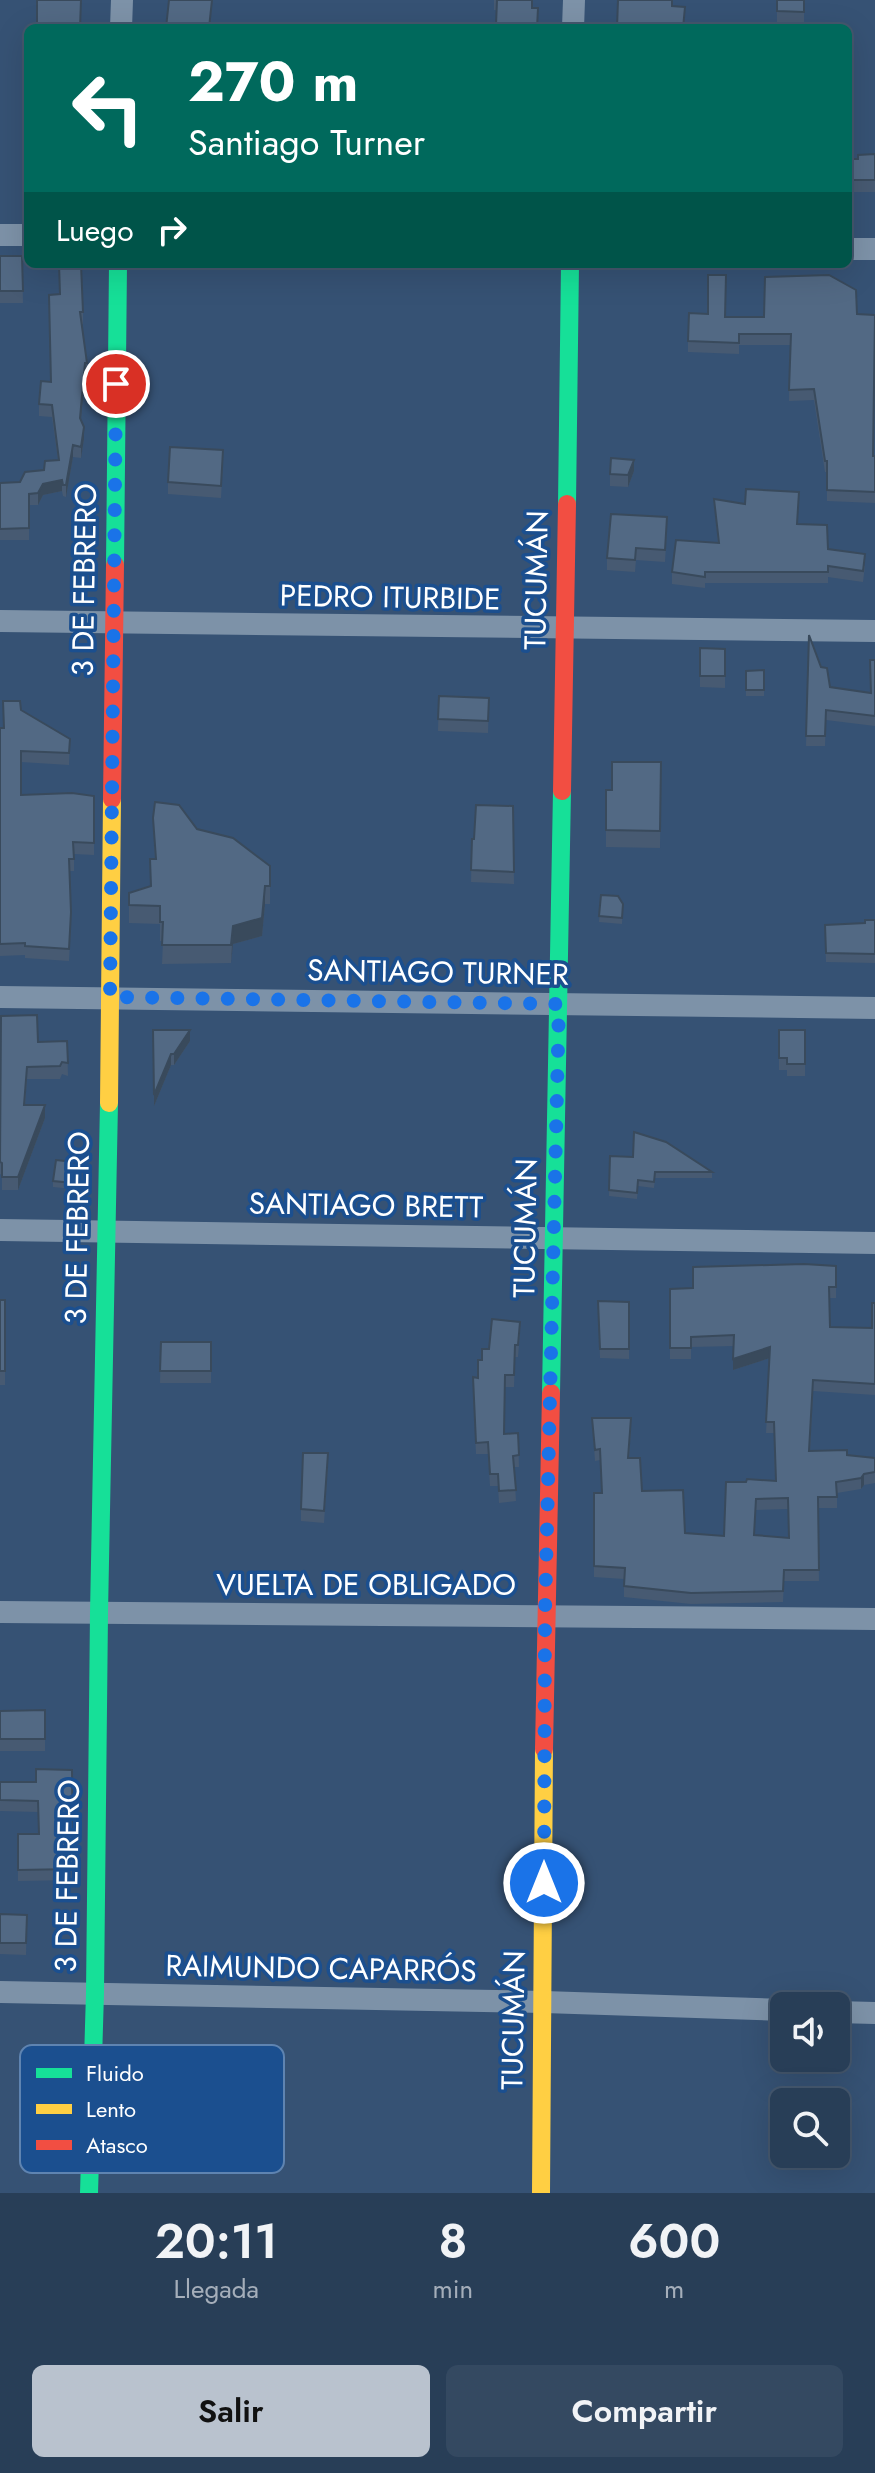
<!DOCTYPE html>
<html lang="es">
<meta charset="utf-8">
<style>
:root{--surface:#283e57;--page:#344961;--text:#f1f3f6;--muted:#a5aeba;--line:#44576d;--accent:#b9c2ce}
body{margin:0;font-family:Jost,sans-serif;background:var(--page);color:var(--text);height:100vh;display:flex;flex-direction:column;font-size:30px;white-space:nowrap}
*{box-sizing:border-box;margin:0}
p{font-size:26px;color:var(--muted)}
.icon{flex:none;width:44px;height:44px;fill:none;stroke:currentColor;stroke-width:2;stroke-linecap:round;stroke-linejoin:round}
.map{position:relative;height:2193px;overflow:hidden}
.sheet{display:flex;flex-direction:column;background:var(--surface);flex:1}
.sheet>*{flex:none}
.guide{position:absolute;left:24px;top:24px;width:828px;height:244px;border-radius:12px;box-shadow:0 8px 32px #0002,0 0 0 2px var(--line);background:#00695c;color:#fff;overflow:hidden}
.controls{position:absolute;left:770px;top:1992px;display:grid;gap:16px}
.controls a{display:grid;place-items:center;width:80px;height:80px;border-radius:12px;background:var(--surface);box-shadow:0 8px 32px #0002,0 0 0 2px var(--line);font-size:40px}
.pin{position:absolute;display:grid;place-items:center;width:68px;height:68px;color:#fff;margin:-34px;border:4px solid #fff;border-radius:50%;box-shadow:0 2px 8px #0007}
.me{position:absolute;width:88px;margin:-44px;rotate:0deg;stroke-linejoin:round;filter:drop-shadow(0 0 6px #0008)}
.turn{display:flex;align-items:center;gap:28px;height:168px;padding:0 32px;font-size:36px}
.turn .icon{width:104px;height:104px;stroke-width:2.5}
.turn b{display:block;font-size:56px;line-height:68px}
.then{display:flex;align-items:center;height:76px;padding:0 32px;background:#0003;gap:16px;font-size:30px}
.eta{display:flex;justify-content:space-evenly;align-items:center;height:136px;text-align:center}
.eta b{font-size:48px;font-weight:600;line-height:56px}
.cta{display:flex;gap:16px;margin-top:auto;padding:16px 32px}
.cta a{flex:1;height:92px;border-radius:12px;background:var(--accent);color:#111;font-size:32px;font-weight:600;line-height:92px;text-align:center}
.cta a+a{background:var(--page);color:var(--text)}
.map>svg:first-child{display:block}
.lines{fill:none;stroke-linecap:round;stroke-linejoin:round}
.street{stroke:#7d92a8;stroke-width:22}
.fast{stroke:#16e098;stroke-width:18}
.slow{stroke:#ffcf43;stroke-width:18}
.jam{stroke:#f24e42;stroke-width:18}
.wall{fill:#475a72;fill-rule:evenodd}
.shaded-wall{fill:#394a5c}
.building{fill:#526984;stroke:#394a5c;stroke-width:2;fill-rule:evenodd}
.route{stroke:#1a73e8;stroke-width:14;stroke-dasharray:0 25.2}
.labels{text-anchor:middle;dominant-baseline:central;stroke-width:7;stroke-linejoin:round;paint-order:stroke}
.street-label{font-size:30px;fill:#fff;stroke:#1b4f8f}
.key{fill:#1b4f8f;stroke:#5f84b1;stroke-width:2}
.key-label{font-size:22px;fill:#fff}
</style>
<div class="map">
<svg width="875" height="2193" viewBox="0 0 875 2193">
<rect width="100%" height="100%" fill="#365274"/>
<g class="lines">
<path class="street" d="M121,28L122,0
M573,28L574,0
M0,235H28
M848,249H875
M0,621L875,631
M0,997L875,1008
M0,1230L875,1243
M0,1612L875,1619
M0,1992L544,2002L784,2010
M836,2012L875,2013"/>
<path class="fast" d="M567,504L570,264
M115,565L118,264
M551,1393L562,791
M89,2193L95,1993L99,1613L109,1103"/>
<path class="slow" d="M109,1103L112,799
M541,2193L544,1749"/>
<path class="jam" d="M562,791L567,504
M112,799L115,565
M544,1749L551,1393"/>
</g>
<path class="wall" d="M494,0H532V8L538,28H496L497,10H494Z
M777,0H804V24L777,23Z
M875,154V192H848V159H858Z
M0,256H22L23,303H0Z
M49,295L83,312V324H81L87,363V374H85L81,420L84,439L81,458L73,457L66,497L63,496L62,491L43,495L38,505H29V540H0V483L20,482L44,470L58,460L52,417L39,416V404L51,382Z
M708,314L725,317H764L857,314L875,315L873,456H875V503L827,501V472H825L814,400L789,401L790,345H739V354L688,352V341Z
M223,462L221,498L168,494V482Z
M634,471L628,487L610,486V474Z
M714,499L745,504L799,503L797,524L828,549L865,566L863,582L828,577V583H705V588L672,584V572L718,543Z
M667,529L665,562L636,560L635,572L607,570V558Z
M809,635L830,687L871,693L875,660V726L826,720L825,746H806Z
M700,648L725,649V688L700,687Z
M764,670V696H746V671Z
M439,696L489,698L488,733L438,731Z
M21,710L70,739L69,765L21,762V795L94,796V855L74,854V871H70L71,924L69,961L25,958V955L0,956V728H4Z
M661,762L660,848L606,847V790H612Z
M513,806L514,884L471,882L472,839H474Z
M153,818L197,829L270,866V904H265L262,936L233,944L231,963L162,964L163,941H160V924L129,923V893L150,886V859H155Z
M601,895L623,904L622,924L599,922Z
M875,920V963L826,962L825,934Z
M0,1025L38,1042L67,1041L68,1076L62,1074L60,1079H27L25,1105L45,1118L18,1190H2V1175L0,1174Z
M153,1030L190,1041L174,1065H171L154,1106Z
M779,1030H805V1076H787V1070H779Z
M610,1156L712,1172V1178H655L654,1188L638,1186L637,1199L609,1196Z
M74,1162L73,1189L53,1187V1181Z
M836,1266V1298H829L830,1327L872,1328L875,1303V1395L813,1391L810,1451L875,1458V1483L864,1485L861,1489L837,1493V1508H818L819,1581H784L783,1602L691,1604L624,1597V1579L594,1577V1493H602L600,1460L595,1461L592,1418L631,1429L629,1458L642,1491L685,1533L724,1536L746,1482L775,1481L774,1433H766L770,1358L733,1370L734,1346L691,1347V1359H670V1289L693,1288ZM788,1509L789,1538L754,1535L756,1510Z
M0,1300H5V1385H0Z
M598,1301L629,1302V1359L600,1358Z
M520,1333L518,1357H515L514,1387H505L504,1434L518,1433L519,1467H514L516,1501L499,1503L498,1486H490L488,1454H476L473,1389L482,1360L489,1349Z
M161,1342H211V1383H160Z
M328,1465L324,1523L301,1521V1509Z
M45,1710V1751H0V1711Z
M72,1770L73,1880L18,1881V1834H38V1812L0,1811V1782H36Z
M0,1914L27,1915L26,1955L0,1954Z"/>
<path class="shaded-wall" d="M85,363V374L80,430V418Z
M84,427V439L81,458V447Z
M73,445V457L66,497V485Z
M634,460V471L628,487V475Z
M62,480V491L43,495L38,505V493L43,484Z
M265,886V904L262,936L233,944L231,963L233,926Z
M190,1030V1041L174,1065V1054Z
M171,1054V1065L154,1106V1095Z
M45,1105V1118L18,1190V1177Z
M770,1347V1358L733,1370V1359Z
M864,1474V1485L861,1489V1478Z"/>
<path class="building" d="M37,0H81L80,28H46V26H37Z
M169,0H212L209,28H166Z
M497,0H532V8H538L537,28H516V27L496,25Z
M618,0H672V6L685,7L683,28H617Z
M777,0H804V12L777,11Z
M875,154V180H848V159H858V155Z
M0,256H22L23,291H0Z
M59,264H81L83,312H80L87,363H85L80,418L84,427L81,447L73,445L66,485H63L62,480L43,484L38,493L29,494V528L0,529V483L20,482L25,472L44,470L45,461L59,460L52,405L39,404L41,381L51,382L49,295L60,294Z
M708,275H726L725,317H764L765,277L829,275L856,290L857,314L875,315L873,456H875V492L827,490V461H825L814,389L789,390L791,334H739V343L688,341L689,313L708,314Z
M170,447L223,450L221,486L168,482Z
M611,458L634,460L628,475L610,474Z
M746,489L799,492L797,524L827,525L828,549L865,554L863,571L828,566V572H705V577L672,572L676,540L719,543L714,499L745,504Z
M611,514L667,517L665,550L636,548L635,560L607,558Z
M809,635L821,667L827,668L830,687L871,693L870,660H875V716L826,710L825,736H806Z
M700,648L725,649V676H700Z
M764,670V690H746V671Z
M439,696L489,698L488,721L438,719Z
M3,701H20L21,710L70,739L69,753L21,751V795L72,793L94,796V843L73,842L74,859H69L71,912L69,949L25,946V943L0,944V728H4Z
M612,762H661L660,831L606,830V790H612Z
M155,802L179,805L197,829L233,838L270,866V886H265L262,918L233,926L231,945H162L163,922H160V906L129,905V893L151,886L150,859H156L153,818Z
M476,805L513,806L514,872L471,870L472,839H474Z
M601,895L618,896L623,904L622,918L599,916Z
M865,920H875V954L826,953L825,925L865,923Z
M37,1015L38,1042L67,1041L68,1063L62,1062L60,1066L27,1067L24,1105H45L18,1177H2V1163L0,1162L1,1016Z
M153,1030H190L174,1054H171L154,1095Z
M779,1030H805V1064H787V1058H779Z
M634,1132L666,1142L712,1172H655L654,1182L638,1180L637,1193L609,1190L610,1156L633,1157Z
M56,1160L74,1162L73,1183L53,1181Z
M804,1264L836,1266V1287H829L830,1327L872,1328V1303H875V1384L813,1380L809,1451L847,1450V1455L875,1458V1472L864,1474L861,1478L836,1482L837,1497H818L819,1570H784L783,1591L691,1593L624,1586L625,1568L594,1566V1493H602L600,1449L595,1450L592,1418H631L628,1458H640L642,1491L683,1490L685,1533L724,1536L726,1482H746L747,1479L776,1481L774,1422H766L770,1347L733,1359L734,1335L691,1337V1348H670V1289L693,1288V1267ZM788,1498L789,1538L754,1535L756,1499Z
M0,1300H5V1371H0Z
M598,1301L629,1302V1349H600Z
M492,1319L520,1322L518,1345H515L514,1375H505L504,1434L518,1433L519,1455L513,1456L516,1490L499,1491L498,1474H490L488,1442L476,1443L473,1377L478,1378V1360H482V1349H489Z
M161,1342H211V1371H160Z
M303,1453H328L324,1511L301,1509Z
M45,1710V1739H0V1711Z
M36,1769L72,1770L73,1869L18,1870V1834H39L38,1801L0,1800V1782H36Z
M0,1914L27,1915L26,1943H0Z"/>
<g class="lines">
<path class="route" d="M116,384L110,997L559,1004L545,1615L544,1883"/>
</g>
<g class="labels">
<g class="street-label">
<text transform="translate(84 580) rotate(-89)">3 DE FEBRERO</text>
<text transform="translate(536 580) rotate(-89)">TUCUMÁN</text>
<text transform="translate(390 597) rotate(1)">PEDRO ITURBIDE</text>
<text transform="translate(438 972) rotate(1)">SANTIAGO TURNER</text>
<text transform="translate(366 1205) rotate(1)">SANTIAGO BRETT</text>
<text transform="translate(77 1228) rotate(-89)">3 DE FEBRERO</text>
<text transform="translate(525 1228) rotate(-89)">TUCUMÁN</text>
<text x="366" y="1584">VUELTA DE OBLIGADO</text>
<text transform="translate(67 1876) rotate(-89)">3 DE FEBRERO</text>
<text transform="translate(321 1968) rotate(1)">RAIMUNDO CAPARRÓS</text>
<text transform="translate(513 2020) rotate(-89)">TUCUMÁN</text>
</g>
</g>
<rect x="20" y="2045" width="264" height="128" rx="12" class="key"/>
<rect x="36" y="2068" width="36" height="10" fill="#16e098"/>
<rect x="36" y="2104" width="36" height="10" fill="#ffcf43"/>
<rect x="36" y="2140" width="36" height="10" fill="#f24e42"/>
<g class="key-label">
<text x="86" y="2081">Fluido</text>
<text x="86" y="2117">Lento</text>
<text x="86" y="2153">Atasco</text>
</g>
</svg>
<div class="controls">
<a><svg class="icon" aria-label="sound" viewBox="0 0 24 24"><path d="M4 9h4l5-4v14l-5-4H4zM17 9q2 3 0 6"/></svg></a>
<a><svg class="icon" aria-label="search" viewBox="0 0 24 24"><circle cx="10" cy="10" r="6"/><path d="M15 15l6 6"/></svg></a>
</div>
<div class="pin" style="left:116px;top:384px;background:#d93025"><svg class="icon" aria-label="arrive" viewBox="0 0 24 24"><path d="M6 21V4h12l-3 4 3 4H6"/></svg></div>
<svg class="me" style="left:544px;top:1883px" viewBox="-20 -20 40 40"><circle r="17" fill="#1a73e8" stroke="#fff" stroke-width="3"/><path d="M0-11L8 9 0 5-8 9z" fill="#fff"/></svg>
<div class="guide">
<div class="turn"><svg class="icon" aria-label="left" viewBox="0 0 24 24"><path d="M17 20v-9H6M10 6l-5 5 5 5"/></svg><div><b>270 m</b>Santiago Turner</div></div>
<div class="then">Luego<svg class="icon" aria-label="right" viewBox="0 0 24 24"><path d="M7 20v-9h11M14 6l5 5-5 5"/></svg></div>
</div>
</div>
<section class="sheet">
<div class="eta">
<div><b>20:11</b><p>Llegada</p></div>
<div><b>8</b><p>min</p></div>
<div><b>600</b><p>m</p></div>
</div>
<div class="cta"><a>Salir</a><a>Compartir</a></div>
</section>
